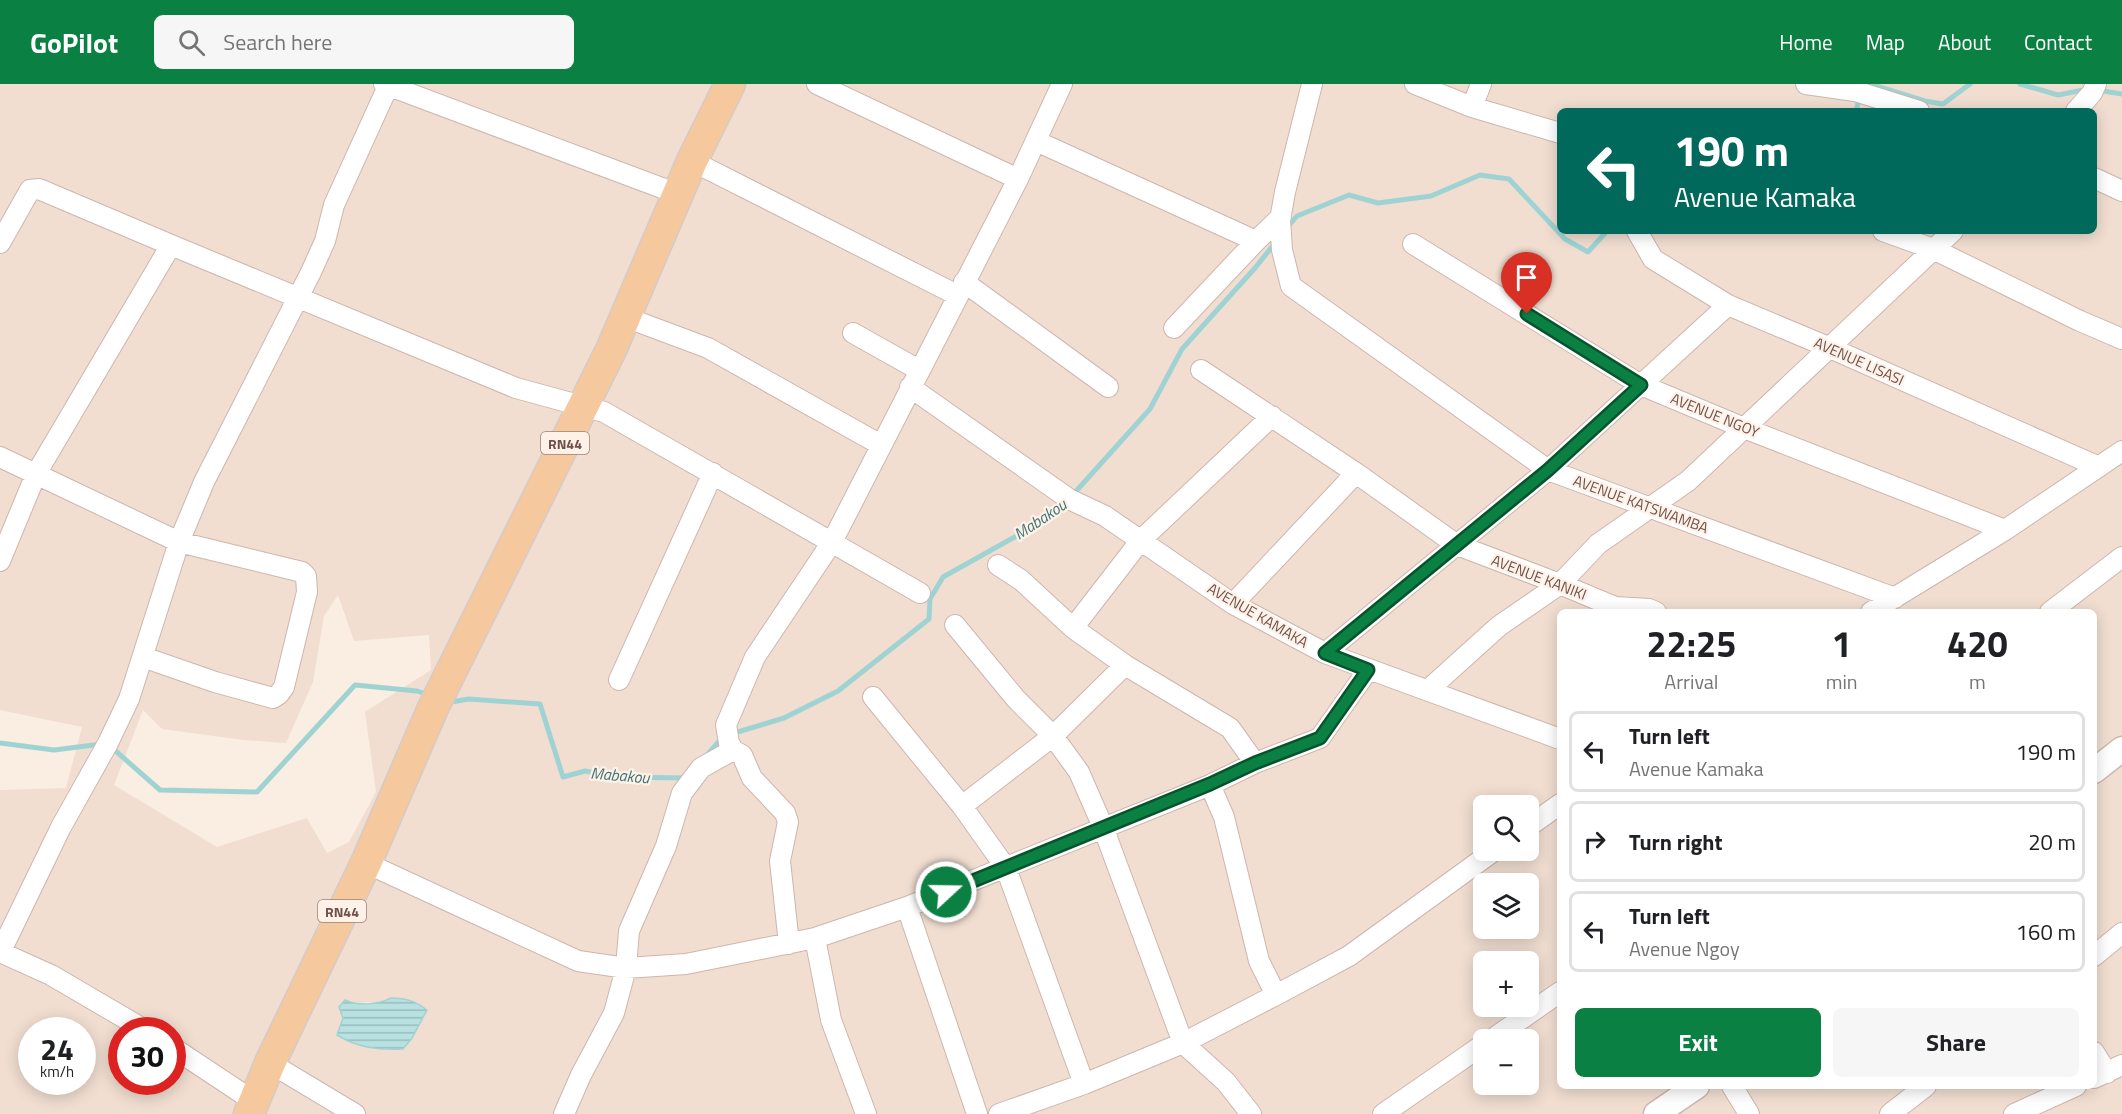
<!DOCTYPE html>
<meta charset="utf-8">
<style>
:root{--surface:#fff;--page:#f6f6f6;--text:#202124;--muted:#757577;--line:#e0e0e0;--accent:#0b8043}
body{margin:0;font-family:"Titillium Web",sans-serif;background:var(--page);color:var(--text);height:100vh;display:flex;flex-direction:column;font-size:22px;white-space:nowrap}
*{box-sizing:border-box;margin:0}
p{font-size:20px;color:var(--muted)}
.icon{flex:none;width:33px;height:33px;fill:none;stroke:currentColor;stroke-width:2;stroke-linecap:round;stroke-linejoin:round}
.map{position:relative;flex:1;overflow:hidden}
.side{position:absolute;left:1557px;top:525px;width:540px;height:480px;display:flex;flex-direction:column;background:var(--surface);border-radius:9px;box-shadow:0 3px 15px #0003}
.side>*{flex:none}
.guide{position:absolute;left:1557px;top:24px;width:540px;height:126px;border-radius:9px;box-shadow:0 3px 15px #0003;background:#00695c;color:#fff;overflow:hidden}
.fabs{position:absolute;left:1473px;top:711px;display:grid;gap:12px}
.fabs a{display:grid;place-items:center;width:66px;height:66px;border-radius:9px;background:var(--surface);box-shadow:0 3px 15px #0003;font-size:30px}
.speed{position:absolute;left:18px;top:933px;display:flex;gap:12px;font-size:30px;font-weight:700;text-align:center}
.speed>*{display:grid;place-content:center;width:78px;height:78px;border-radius:50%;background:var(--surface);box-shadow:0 3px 15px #0003;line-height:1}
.speed small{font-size:15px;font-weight:400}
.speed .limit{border:9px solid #d22;background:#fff;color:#111}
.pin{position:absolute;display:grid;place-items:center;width:51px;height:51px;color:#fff;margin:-62px -26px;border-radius:50% 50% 50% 0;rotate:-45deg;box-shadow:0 0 6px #0007}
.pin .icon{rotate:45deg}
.me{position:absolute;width:66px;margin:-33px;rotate:69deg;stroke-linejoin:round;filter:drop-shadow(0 0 4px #0008)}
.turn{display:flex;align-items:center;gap:21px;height:126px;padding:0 18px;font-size:27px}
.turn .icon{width:78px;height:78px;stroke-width:2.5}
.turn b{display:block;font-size:42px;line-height:51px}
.eta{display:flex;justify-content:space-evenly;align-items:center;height:102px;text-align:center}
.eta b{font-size:36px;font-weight:700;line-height:42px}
.button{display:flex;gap:12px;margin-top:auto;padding:12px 18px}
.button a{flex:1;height:69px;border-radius:9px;background:var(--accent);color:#fff;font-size:24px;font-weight:700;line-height:69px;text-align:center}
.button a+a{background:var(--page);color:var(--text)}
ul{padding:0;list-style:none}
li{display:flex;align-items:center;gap:18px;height:81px;margin:0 12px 9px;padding:0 6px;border:3px solid var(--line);border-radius:9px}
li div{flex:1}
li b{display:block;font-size:22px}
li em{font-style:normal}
header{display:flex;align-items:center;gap:36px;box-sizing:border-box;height:84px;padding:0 30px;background:var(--accent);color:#fff}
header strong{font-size:28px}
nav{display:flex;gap:33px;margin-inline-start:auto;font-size:21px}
.search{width:420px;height:54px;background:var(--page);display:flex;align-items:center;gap:15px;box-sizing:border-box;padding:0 21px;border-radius:9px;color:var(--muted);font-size:22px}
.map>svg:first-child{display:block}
.residential{fill:#f1ded1;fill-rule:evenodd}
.water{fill:url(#water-rules);stroke:#9fd3d3;stroke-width:1.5}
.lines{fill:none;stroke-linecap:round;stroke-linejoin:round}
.stream{stroke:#9fd3d3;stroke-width:5}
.minor-casing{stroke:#cdb6ad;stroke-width:22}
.tertiary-casing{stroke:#cdb6ad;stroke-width:27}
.primary-casing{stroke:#d4cbc9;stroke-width:33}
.minor{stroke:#fff;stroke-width:20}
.tertiary{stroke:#fff;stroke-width:24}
.primary{stroke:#f5c89e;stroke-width:30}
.route-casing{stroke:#07532c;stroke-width:15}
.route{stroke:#0b8043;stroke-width:10}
.labels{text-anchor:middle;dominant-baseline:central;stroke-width:4.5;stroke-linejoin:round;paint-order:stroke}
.shield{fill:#fef2e8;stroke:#9b8279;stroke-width:1.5}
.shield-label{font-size:14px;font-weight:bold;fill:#70524a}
.street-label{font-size:15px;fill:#70524a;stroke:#fef2e8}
.water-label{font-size:16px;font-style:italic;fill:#407475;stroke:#fef2e8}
</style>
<header>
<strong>GoPilot</strong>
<div class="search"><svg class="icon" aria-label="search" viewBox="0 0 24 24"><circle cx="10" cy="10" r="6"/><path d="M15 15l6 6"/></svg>Search here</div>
<nav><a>Home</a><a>Map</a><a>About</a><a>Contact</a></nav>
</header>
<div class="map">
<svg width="2122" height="1030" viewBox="0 0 2122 1030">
<defs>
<pattern id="water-rules" width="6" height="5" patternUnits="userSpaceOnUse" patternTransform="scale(1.5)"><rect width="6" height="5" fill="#b8e2e2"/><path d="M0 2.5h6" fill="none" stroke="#9abab9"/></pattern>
</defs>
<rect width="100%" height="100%" fill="#faede2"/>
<path class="residential" d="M0,0H2122V1030H0V706L66,704L82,643L0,626ZM1560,27H2094V147H1560ZM338,511L354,557L429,551L431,586L365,628L376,708L349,758L327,769L307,734L217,763L114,701L143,626L162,645L244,656L286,659L313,598L324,532ZM1560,528H2094V1002H1560ZM1484,722H1528V766H1484ZM1484,800H1528V844H1484ZM1484,878H1528V922H1484ZM391,914L417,943L412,954L402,965L390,966L360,962L337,951L343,934L339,923L367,918L380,920ZM32,946H82V998H32ZM122,946H172V998H122ZM1484,956H1528V1000H1484Z"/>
<path class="water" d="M391,914C406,914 415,917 427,926L412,954L403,965C378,966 358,964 337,951L343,934L339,923L345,916C357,922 378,921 391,914Z"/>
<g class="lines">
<path class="stream" d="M1870,0L1925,17L1943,20L1970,0
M2020,0L2058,11L2088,5
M2097,6L2122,10
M1856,27L1860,11
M1286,145L1297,132L1349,111L1378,119L1431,112L1480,91L1509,95L1565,155L1588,168L1607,147
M446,616L451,618L469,615L540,620L563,693L585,687L618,693L687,694
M731,650L784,634L838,607L929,535L930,515L943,493L1038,440L1069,415L1150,325L1182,265L1255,184L1275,159
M0,659L54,666L102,660
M110,662L160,706L257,708L355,601L417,607L429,611
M707,671L722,654"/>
<defs>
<path id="minor" d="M384,0L678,110
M817,0L1018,95
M1312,0L1285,108L1280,136L1282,166L1291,202L1548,386L1895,514
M1415,0L1472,23L1560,49
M1806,0L1855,7L1919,27
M1472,23L1481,0
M2076,27L2092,9L2096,0
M1036,57L1256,157L1281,133
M692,77L957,211
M2094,94L2122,107
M1637,147L1653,175L1728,221L1828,263L2099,383
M1883,147L1933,165L2080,237L2122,255
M0,159L30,106L39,105L171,161L516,304L604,328L920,509
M1413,160L1641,301L1744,344L2005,446
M964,198L1108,303
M625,233L708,264L881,361
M1174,244L1256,157
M853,249L919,286
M1201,286L1356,389L1457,461L1560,500L1615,523L1649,525L1656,528
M910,303L1069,415L1105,432L1233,520L1325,569L1560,655
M0,373L179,458L302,488L306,492L307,508L284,603L279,610L273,614L215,598L143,573
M0,477L36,390L171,161
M998,481L1021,496L1073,544L1125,581L1230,644L1255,679
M1233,520L1356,389
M1871,528L2005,446L2122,367
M2050,528L2122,473
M955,541L1016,615L1053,652L1079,688L1103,743L1183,959L1226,998L1251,1030
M1073,544L1141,456L1272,332
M1325,569L1548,386L1728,221
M619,596L713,389
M1428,606L1499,542L1560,500L1598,460L1688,397L1953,147
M873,613L962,722L1006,784L1084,1000
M733,666L742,671L752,694L785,729L788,738L780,777L789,860
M1210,701L1224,733L1259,877L1276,911
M962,722L1053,652L1125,581
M1528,743L1560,720
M366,779L578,877L626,884L686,880L815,854L907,823L1210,701L1255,679L1320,654L1368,586
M907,823L977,1030
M815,854L831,936L866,1030
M0,868L51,891L145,946
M0,869L61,743L108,659L129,615L179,458L204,398L311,188L325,157L334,121L389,0
M2094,872L2122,849
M1491,956L1560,908
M172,963L255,1018
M2094,968L2107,989
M270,979L355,1030
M2094,994L2122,981
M1732,1002L1749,1030
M564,1030L581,991L614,929L626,884L629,847L666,762L682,709L701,684L733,666L729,659L726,641L755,573L832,458L1018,95L1062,0
M999,1030L1084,1000L1183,959L1276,911L1349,872L1495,766
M1383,1030L1484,960
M1890,1030L1926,1002
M2014,1030L2076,1002"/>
<path id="tertiary" d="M2094,687L2122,665
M1656,1030L1697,1002"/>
<path id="primary" d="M249,1030L270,979L366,779L433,624L611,266L692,77L730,0"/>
</defs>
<use href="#minor" class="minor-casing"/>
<use href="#tertiary" class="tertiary-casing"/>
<use href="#primary" class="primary-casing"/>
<use href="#minor" class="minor"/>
<use href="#tertiary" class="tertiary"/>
<use href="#primary" class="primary"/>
</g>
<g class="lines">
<defs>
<path id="route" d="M946,808L1210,700L1255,679L1320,654L1368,586L1325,569L1548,386L1641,301L1527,230"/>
</defs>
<use href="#route" class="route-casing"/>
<use href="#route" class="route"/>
</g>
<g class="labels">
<g class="shield">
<rect x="541" y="348" width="48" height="22" rx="4.5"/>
<rect x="318" y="816" width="48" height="22" rx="4.5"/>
</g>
<g class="shield-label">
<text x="565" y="359">RN44</text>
<text x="342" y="827">RN44</text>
</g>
<g class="street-label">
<text transform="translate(1859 277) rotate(24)">AVENUE LISASI</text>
<text transform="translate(1715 331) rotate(22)">AVENUE NGOY</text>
<text transform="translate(1641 420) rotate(20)">AVENUE KATSWAMBA</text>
<text transform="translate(1539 493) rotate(21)">AVENUE KANIKI</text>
<text transform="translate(1258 531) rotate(30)">AVENUE KAMAKA</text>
</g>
<g class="water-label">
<text transform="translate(1040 435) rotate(-34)">Mabakou</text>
<text transform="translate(620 691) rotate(5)">Mabakou</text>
</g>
</g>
</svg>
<div class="fabs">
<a><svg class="icon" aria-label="search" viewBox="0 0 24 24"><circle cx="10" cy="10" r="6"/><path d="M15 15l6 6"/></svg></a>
<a><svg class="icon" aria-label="layers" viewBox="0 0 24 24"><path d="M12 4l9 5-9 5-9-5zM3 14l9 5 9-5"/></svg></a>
<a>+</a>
<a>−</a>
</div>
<div class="speed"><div>24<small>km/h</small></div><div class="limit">30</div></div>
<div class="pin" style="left:1527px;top:230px;background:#d93025"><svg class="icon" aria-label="arrive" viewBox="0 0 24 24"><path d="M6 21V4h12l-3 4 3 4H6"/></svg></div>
<svg class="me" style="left:946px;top:808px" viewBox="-20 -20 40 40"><circle r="17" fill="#0b8043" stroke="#fff" stroke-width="3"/><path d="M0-11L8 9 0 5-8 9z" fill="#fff"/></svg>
<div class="guide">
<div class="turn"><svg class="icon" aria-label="left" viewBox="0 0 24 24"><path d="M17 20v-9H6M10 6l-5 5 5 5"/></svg><div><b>190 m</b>Avenue Kamaka</div></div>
</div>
<section class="side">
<div class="eta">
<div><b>22:25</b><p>Arrival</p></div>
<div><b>1</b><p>min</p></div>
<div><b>420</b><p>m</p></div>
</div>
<ul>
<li><svg class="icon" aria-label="left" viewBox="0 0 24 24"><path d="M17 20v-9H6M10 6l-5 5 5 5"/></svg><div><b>Turn left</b><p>Avenue Kamaka</p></div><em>190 m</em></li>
<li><svg class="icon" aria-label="right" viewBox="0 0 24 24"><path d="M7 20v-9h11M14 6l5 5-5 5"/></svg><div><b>Turn right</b></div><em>20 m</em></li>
<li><svg class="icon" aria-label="left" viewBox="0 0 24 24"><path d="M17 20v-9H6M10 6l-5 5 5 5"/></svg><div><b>Turn left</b><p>Avenue Ngoy</p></div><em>160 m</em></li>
</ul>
<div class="button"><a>Exit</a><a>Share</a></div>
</section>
</div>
